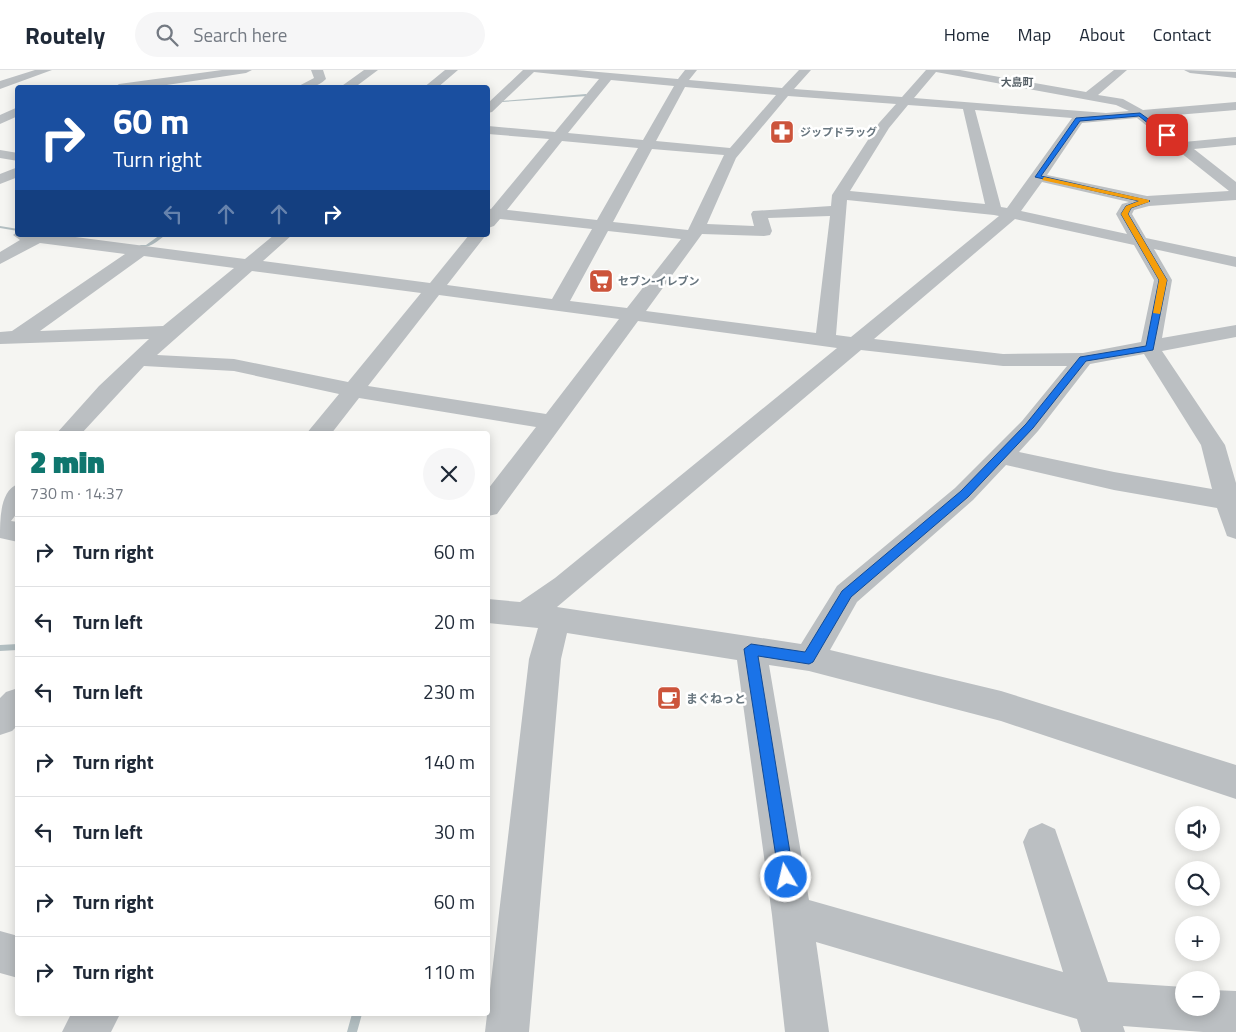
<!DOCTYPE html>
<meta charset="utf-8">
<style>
:root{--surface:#fff;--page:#f6f6f7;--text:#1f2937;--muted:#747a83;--line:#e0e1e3;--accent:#0f766e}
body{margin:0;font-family:"Titillium Web","Noto Sans JP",sans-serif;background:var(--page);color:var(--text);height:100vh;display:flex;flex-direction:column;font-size:19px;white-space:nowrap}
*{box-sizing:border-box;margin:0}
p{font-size:16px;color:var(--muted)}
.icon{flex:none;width:28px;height:28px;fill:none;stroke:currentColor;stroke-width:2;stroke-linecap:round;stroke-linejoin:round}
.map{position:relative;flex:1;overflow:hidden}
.drawer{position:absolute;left:15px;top:361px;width:475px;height:585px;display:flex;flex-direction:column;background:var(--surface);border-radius:5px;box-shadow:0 2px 12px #0003}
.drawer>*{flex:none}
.banner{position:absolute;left:15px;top:15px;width:475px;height:152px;border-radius:5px;box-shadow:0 2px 12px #0003;background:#1a4fa0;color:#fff;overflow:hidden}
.buttons{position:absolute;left:1175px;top:736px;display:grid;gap:10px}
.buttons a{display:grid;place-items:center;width:45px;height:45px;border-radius:50%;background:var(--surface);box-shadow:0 2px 12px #0003;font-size:25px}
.pin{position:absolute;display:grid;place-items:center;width:42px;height:42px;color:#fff;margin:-21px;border-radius:10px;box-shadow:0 2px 8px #0006}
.me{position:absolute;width:55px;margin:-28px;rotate:351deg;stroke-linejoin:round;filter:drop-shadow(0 0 4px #0008)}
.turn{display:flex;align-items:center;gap:18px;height:105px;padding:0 15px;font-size:22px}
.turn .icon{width:65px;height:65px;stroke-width:2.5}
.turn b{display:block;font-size:35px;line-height:42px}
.lanes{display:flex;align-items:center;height:48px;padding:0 15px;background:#0003;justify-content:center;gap:25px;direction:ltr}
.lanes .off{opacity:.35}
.round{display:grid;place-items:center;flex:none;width:52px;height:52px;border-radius:26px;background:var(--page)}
.headline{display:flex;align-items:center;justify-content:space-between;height:85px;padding:0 15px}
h1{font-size:30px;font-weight:800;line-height:38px;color:var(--accent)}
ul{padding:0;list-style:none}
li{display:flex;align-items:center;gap:15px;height:70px;padding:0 15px;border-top:1px solid var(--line)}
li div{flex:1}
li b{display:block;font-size:19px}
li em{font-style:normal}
header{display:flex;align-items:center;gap:30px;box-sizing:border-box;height:70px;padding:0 25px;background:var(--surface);border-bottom:1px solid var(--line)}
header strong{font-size:24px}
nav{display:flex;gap:28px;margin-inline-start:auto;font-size:18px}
.search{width:350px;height:45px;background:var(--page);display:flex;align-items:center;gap:12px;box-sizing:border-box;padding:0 18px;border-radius:28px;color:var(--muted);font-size:19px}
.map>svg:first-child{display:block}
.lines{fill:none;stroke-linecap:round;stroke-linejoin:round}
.stream{fill:#b3bfc2;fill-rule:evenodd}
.minor{fill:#bbbfc2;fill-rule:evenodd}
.route{fill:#1a73e8;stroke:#114b97}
.slow{fill:#f59e0b}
.labels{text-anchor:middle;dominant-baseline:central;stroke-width:5;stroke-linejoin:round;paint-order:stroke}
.far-neighbourhood-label{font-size:11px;font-weight:bold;fill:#555f66;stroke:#fff}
.far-poi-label{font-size:11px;font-weight:bold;fill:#68767f;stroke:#fff;text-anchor:start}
.poi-label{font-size:12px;font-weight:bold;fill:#68767f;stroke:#fff;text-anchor:start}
</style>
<header>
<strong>Routely</strong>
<div class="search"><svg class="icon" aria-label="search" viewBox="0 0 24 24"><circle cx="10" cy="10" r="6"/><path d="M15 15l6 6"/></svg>Search here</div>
<nav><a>Home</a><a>Map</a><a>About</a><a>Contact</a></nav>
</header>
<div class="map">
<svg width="1236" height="962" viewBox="0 0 1236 962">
<rect width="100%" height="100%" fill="#f5f5f2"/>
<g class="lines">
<path class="stream" d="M586,24L587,26L502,32L501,31Z
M0,156L18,159V161L0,158Z
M160,165H165C157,172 149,179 139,176L141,175H146Z
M18,574V580L0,581V575Z
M352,944H362L357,962H347Z"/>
<path class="minor" d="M35,0H52L0,19V11Z
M222,0H252L246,3L147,18H113L119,14Z
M311,0H323L326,9C317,18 307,18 295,18L314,8Z
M364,0H378L354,18H339Z
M445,0H458L437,18H423Z
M523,0H576L678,9L685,0H697L689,10L782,18L799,0H811L794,19L902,27L926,0H960L1086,22L1114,0H1127L1098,25L1123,29L1143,40L1236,32V40L1152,47L1184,72L1236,67V75L1194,79L1236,112V130L1149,136L1134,140L1132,144L1146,168L1236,187V197L1154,179L1172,210L1162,268L1236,255V267L1162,281L1225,375L1236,413V469L1227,466L1217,438L1114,420L1006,395L973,430L857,532L830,580L1001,621L1236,695V729L1001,651L809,601L769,595L809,830L1063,902L1023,772L1029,759L1042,753L1055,759L1108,912L1184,917V938H1211V920L1236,921V962H1203L1123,956L1125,962H1081L1077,949L816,872L829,962H785L772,845L737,590L567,563L561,589L529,962H485L529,589L538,558L488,553V529L520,532L555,508L837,278L638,251L497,444L488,446V419L536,357L359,328L331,364H306L339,324L234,301L144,296L81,364H56L99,316L149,269L0,274V262L12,261L125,184L40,173L0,194V182L20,170L13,165L18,161V165H60L245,189L274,165H292L263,191L430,213L469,165H486L447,215L552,229L592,159L500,149L494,156L488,158V138L491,139L549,69L488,64V56L555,62L599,9L534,2L492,42L488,43V33ZM936,2L1116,35L1129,41L1106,43L914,28ZM611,10L674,16L643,70L568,63ZM685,17L776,25L730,78L656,71ZM788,26L896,34L879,53L832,125L831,136L753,141L751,144L754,156L707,154L736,88ZM908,35L963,39L985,134L850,121L889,58ZM975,40L1072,48L1007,138L1001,137ZM1137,48L1229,121L1147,126L1047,105L1082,53ZM562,71L638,78L597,150L507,140ZM652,79L724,85L688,160L613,152ZM1042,112L1129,132L1122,134L1116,144L1127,164L1021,141ZM847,130L994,145L999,146L851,267L836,265ZM830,146L816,263L646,241L702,164L764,166L770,165L772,161L768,148ZM1015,149L1134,175L1154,210L1141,272L1083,283L1003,284L874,269ZM608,161L681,169L627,238L570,231ZM144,186L234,198L163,256L40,261ZM252,201L421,223L348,312L234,289L157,285ZM439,225L619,249L546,344L368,316ZM861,280L1003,296H1067L1022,351L955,418L837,516L801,574L557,537ZM1144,284L1201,375L1212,419L1114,402L1019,382L1038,361L1090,294Z
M1184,0L1236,2V8L1190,3Z
M18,37V46L0,54V45Z
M0,80L18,83V91L0,88Z
M18,97V107L0,114V104Z
M18,414V442L11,451L18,452V472L0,468C0,448 0,421 18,414Z
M18,618V655L12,661L0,665V628L6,622Z
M0,861L18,866V908L0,903Z
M71,944H120L111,962H62Z"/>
</g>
<path class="route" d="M1140,43L1169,64V67H1165L1139,46L1080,51L1041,106L1150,131L1131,138L1128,144L1167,210L1153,280L1086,291L1033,358L968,427L851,527L813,592L809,594L758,586L794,807L792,813L786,815L780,813L744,579L751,574L805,582L842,521L961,421L1026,354L1080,287L1146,276L1159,210L1121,144L1126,136L1139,131L1035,107L1076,48Z"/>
<path class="slow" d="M1044,107L1149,130V132L1131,138L1128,144L1167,210L1160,244L1153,243L1159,210L1121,144L1126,136L1139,131L1042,110Z"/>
<defs>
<symbol id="pharmacy-square" viewBox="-11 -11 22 22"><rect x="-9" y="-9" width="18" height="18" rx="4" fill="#cc543b" stroke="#fff"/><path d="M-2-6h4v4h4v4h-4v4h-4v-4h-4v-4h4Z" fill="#fff"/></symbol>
<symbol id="supermarket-square" viewBox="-11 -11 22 22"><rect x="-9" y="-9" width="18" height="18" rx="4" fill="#cc543b" stroke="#fff"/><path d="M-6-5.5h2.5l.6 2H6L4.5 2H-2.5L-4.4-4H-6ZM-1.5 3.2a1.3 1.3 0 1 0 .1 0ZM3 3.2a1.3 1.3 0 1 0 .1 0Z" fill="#fff"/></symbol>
<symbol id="cafe-square" viewBox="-11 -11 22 22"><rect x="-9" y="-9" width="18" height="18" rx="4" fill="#cc543b" stroke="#fff"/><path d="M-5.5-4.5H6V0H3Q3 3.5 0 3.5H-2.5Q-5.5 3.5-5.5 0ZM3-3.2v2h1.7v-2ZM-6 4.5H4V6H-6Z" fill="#fff"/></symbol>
</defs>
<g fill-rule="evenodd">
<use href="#pharmacy-square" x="768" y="48" width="28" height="28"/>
<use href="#supermarket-square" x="587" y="197" width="28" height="28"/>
<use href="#cafe-square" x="655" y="614" width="28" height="28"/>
</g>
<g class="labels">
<g class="far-neighbourhood-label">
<text x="1017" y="12">大島町</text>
</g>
<g class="far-poi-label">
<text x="800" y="62">ジップドラッグ</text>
<text x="618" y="211">セブン-イレブン</text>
</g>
<g class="poi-label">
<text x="686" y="628">まぐねっと</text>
</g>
</g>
</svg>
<div class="buttons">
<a><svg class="icon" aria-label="sound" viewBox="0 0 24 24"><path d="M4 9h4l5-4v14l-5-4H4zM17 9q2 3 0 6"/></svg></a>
<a><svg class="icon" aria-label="search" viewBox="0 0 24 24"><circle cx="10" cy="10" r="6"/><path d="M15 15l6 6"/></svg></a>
<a>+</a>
<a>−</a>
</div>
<div class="pin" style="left:1167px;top:65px;background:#d93025"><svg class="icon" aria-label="arrive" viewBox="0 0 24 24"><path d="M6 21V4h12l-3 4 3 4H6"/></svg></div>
<svg class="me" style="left:786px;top:807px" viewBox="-20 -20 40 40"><circle r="17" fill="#1a73e8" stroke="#fff" stroke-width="3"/><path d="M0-11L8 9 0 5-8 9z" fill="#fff"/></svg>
<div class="banner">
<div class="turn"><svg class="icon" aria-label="right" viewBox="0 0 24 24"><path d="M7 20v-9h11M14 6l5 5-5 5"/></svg><div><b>60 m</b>Turn right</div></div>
<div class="lanes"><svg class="icon off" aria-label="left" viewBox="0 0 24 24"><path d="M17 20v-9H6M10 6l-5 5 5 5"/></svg><svg class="icon off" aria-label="ahead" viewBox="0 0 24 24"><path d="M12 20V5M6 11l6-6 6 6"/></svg><svg class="icon off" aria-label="ahead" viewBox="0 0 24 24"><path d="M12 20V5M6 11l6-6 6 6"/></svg><svg class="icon" aria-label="right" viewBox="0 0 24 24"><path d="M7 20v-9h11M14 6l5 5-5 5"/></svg></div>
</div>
<section class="drawer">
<div class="headline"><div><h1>2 min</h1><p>730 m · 14:37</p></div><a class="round"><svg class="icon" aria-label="close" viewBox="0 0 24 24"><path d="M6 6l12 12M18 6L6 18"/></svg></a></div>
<ul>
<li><svg class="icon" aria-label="right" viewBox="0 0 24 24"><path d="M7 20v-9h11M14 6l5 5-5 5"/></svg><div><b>Turn right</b></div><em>60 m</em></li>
<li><svg class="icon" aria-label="left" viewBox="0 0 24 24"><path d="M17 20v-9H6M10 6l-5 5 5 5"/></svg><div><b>Turn left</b></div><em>20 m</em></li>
<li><svg class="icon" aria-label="left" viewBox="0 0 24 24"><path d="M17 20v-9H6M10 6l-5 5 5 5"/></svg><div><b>Turn left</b></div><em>230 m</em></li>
<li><svg class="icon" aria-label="right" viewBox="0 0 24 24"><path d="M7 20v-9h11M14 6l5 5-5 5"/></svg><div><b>Turn right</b></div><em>140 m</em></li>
<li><svg class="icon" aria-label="left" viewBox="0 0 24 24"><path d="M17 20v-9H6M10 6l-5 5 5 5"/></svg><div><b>Turn left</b></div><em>30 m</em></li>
<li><svg class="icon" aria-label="right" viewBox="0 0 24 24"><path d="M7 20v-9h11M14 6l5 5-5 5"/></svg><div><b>Turn right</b></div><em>60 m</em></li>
<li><svg class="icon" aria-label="right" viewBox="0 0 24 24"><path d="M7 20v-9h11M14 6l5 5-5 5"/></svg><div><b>Turn right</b></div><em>110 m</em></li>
</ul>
</section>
</div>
